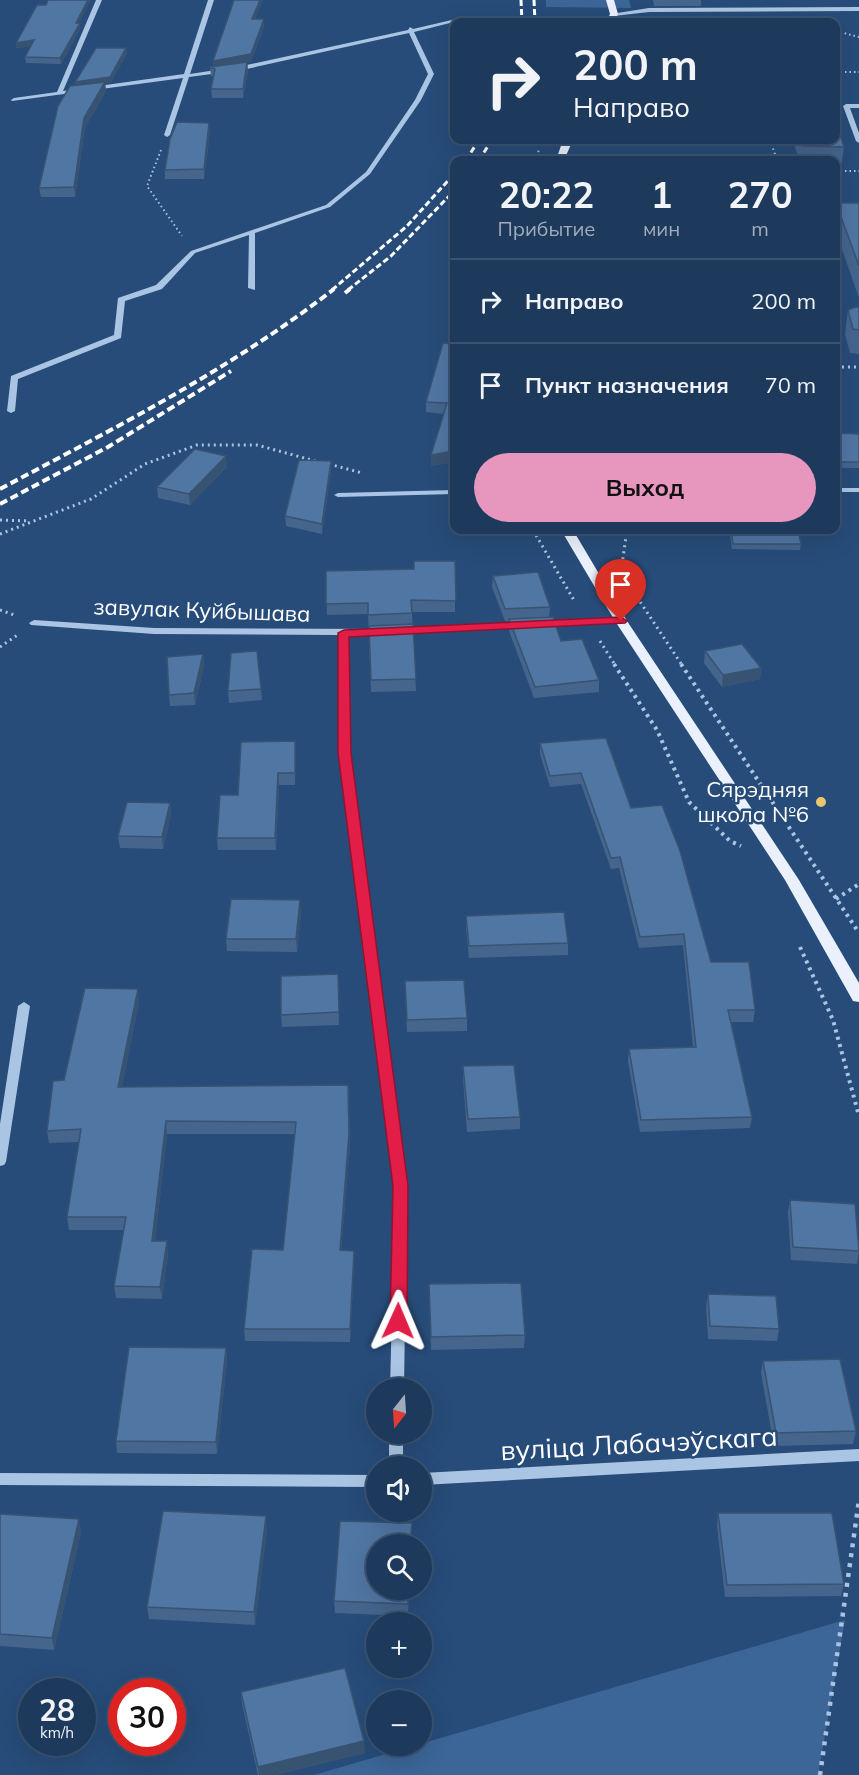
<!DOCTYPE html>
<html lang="ru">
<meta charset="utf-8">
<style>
:root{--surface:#1d395b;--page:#254061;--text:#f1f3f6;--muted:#a0acbb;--line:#3b5371;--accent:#e797bd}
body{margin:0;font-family:Mulish,sans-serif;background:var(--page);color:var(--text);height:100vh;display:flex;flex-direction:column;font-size:22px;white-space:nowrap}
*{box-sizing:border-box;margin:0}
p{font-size:20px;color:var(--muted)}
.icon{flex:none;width:33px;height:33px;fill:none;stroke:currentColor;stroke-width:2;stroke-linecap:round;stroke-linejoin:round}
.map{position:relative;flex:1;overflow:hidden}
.details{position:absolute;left:450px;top:156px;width:390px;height:378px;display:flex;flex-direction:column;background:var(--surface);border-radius:12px;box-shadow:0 6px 24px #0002,0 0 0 2px var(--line)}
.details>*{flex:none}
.hud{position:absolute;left:450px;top:18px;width:390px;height:126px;border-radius:12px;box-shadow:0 6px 24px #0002,0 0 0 2px var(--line);background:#1d395b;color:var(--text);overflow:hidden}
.needle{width:39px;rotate:197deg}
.tools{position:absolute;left:366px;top:1378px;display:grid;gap:12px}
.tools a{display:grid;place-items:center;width:66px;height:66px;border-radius:50%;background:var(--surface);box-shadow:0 6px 24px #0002,0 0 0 2px var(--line);font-size:30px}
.speed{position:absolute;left:18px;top:1678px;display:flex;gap:12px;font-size:30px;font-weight:700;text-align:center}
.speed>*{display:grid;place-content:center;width:78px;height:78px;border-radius:50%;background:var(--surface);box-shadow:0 6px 24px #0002,0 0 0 2px var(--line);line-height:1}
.speed small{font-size:15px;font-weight:400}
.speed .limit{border:9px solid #d22;background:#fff;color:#111}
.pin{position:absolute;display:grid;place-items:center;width:51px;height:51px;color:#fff;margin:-62px -26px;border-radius:50% 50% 50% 0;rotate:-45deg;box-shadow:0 0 6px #0007}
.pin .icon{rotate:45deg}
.me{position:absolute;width:66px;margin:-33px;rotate:1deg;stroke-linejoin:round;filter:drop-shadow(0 0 4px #0008)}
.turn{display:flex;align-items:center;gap:21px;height:126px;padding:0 24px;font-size:27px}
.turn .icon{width:78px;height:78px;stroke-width:2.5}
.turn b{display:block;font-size:42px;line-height:51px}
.eta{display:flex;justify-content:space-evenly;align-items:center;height:102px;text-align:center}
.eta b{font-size:36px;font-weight:700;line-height:42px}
.cta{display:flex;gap:12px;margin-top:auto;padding:12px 24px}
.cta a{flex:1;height:69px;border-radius:36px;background:var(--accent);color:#111;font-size:24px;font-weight:700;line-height:69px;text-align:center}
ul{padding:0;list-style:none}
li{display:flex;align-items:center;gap:18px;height:84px;padding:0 24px;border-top:2px solid var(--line)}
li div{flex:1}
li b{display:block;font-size:22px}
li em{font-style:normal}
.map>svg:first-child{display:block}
.green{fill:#3b6697}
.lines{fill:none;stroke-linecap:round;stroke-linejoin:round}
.path-far3{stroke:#aac5e3;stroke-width:2;stroke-dasharray:1.5 3;stroke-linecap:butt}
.path-far2{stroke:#aac5e3;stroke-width:3;stroke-dasharray:2 4;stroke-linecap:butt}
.path-far1{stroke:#aac5e3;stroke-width:4;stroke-dasharray:3 4.5;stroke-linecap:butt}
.path{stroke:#aac5e3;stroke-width:4.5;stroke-dasharray:4 6;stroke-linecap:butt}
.minor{fill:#aac5e3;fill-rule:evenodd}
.major{fill:#eaf1fc;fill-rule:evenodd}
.rail-far1{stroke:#fff;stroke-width:3;stroke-dasharray:6 3;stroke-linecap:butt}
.rail{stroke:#fff;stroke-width:4;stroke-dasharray:8 4;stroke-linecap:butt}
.wall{fill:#45658c}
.shaded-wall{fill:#385372}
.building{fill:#5076a3;stroke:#385372;stroke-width:1.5}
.route{fill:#e11d48;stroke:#92132f;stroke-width:1.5}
.poi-dot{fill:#ebc671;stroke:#274c79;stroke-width:2}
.labels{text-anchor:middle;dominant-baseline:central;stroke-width:5;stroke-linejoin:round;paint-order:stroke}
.street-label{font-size:22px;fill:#fff;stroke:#274c79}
.poi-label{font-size:22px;fill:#fff;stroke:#274c79;text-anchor:end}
.near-street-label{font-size:27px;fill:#fff;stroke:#274c79}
</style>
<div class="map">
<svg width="859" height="1775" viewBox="0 0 859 1775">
<rect width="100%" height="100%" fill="#274c79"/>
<path class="green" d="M546,0H629L631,8L546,7Z
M845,1620L818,1775H314Z"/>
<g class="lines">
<path class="path-far3" d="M836,31L859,37
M836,72H859
M770,140L777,160
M161,150L147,186L182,236
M534,160L540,148
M836,171H859"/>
<path class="path-far2" d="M836,367H859
M329,464L362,473
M0,520L30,521
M533,530L575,602
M0,534L91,499L145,464L197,445H257L315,461
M617,567L682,665
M621,571L627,530
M0,610L17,616
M600,641L615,665
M0,647L19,634"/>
<path class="path-far1" d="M614,664L657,730L689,802L730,841L741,846
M681,664L859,933
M836,899L859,884
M800,947L833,1020L859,1116"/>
<path class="path" d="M820,1775L859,1500"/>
<path class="minor" d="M96,0H102L63,91L184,74L208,0H214L190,74L242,66L408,30L410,27L413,29L456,19H611L614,21L612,22H454L414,32L434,74L421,100L370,174L330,207L255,233V290L248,288L249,235L195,253L162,289L125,301L121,338L18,379L15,411L11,413L7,411L11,376L114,335L118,298L156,285L191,251L326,205L366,172L415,100L428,74L409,33L242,70L189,77L170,135L167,137L164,135L183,78L12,101L11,100L14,98L57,92Z
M859,7V11L649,12L614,16L611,14L649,8Z
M846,104H859V108H850L859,133V143L856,141L843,106Z
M836,488H859V492H836Z
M454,490V494L338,497L334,495L338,493Z
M621,618L626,621L624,623L543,627L538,624L543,621Z
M34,620L154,628L381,629L386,632L381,635H348L350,753L407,1186L404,1389H390L395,1186L340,753L338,635L154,634L31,625L29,623Z
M522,622L525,623L527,625L525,627L399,634L394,631L399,628Z
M24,1002L30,1006L6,1162L4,1165L0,1166V1124L18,1006Z
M389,1434H403V1467H389Z
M859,1449V1461L422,1485V1473Z
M0,1473L376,1475V1487L0,1485Z"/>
<path class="major" d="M606,0H614L618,14L614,22H606L610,14Z
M563,140H573L564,160H556Z
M561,530H573L627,621L799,880L859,983V1002L853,1001L785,880L615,621Z"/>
<path class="rail-far1" d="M521,0L522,22
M534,0L535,22
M466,160L479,140
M479,160L492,140
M332,290L407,226L454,174
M348,290L391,256L454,191"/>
<path class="rail" d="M345,293L350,289
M0,489C115,428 231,369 334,289
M0,504L108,447L231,371"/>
</g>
<path class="wall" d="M653,0H701V6H654Z
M255,19L264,26L251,62H247L248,71L243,98H212L211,89L214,77L211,76L210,67H213V61Z
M79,23L80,29L61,64L26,63L25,57L31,46L16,48V43Z
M126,48L127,53L111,82L105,83L106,91L85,127L75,197H41L39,188L76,86Z
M209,123L210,132L204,179H165V170Z
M615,140H644L642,146L615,144Z
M793,140H836L844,147L841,167H836V160H799Z
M836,203H859V298L836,232Z
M859,306V354L850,353L845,334L848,310Z
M454,344V464V462L431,466L444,414L426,412V402Z
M836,433L859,434V468H836Z
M227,467L190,505L158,498L157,487Z
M331,471L322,534L286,526L285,516Z
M455,530H469L467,536L455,534Z
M729,530H798L801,544L800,550L732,549Z
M455,561V612H412L416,691L371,692L368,614L327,615L326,571L414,569Z
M493,576L550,607L549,617L561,641L599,680V692L534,698L509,631V621H505L492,587Z
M705,651L761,668L760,679L722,687L704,663Z
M203,654L204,666L195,705L170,706L169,695Z
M261,689L262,700L229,703L228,691Z
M295,741V785H279L276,850H218L217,838L238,795Z
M540,743L631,808L711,962L755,1010L753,1022H731L752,1117L750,1128L640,1132L628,1061L629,1049L693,1047L683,945L639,948L619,868L611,869L581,784L550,787L540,754Z
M170,803L171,815L163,849L120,848L118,836Z
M301,912L297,952L227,951L226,939Z
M466,916L568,943V955L469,958L466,928Z
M338,974L339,1025L282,1027L281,1015Z
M405,981L467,1018V1031L407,1032Z
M139,1002L122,1087L348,1085L350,1146L341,1250L354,1251V1263L350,1342L245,1341L244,1329L283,1250L295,1134H167L155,1241L168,1253L162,1299L116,1298L114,1286L124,1230H69L67,1217L79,1142L49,1143L47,1131L64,1080Z
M463,1066L520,1117V1129L467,1132L463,1079Z
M790,1200L859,1250L857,1264L791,1260L788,1212Z
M429,1284L525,1335L524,1348L431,1350Z
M708,1294L779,1329L777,1341L708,1339L706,1307Z
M226,1348L227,1361L217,1454L117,1453L116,1441Z
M763,1361L856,1431L853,1444L774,1446L761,1373Z
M718,1513L844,1584L841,1596L725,1597L717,1526Z
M0,1514L81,1532L54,1650L0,1646Z
M267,1528L255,1625L149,1619L147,1607Z
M412,1536L376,1590H409L408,1616L335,1613L334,1601Z
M241,1692L365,1753L275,1775H258L242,1704Z"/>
<path class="shaded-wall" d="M88,0H91L76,29V23Z
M260,0H263L253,26L252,19Z
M264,19V26L251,62H247L248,71L243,98V89L247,62L213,68V61Z
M80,23V29L61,64L60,58Z
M34,40L35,46L16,48V43Z
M126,48L127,53L111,82L105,83L106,91L85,127L75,197L74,187L75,82Z
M209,123L210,132L204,179V169Z
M454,451V462L431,466V455Z
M226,456L227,467L190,505L189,494Z
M331,461V471L322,534V524Z
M203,654L204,666L195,705L194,693Z
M761,668L760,679L722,687L723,675Z
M295,741L296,753L295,785Z
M278,773L279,785L276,850L275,838Z
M170,803L171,815L163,849L162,837Z
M300,900L301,912L297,952L296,939Z
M138,989L139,1002L120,1099L118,1087Z
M348,1085L350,1146L340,1263V1250Z
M166,1121L167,1134L154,1253L152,1241Z
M167,1241L168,1253L162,1299L160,1287Z
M354,1251V1263L350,1342V1329Z
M226,1348L227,1361L217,1454L216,1442Z
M266,1516L267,1528L255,1625L254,1612Z
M79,1519L81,1532L54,1650L52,1638Z
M364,1741L365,1753L275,1775H259L258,1767Z"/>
<path class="building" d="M48,0H88L76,23H80L60,58L25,57L34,40L16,43L37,5H46Z
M234,0H260L252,19H264L251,54L213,61Z
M96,48H126L110,77L75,82Z
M247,62L243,89H211L215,69L210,67Z
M105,82L84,118L74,187L39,188L58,106L70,86Z
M177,122L209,123L204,169L165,170L170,139Z
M836,122L844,147L803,146L801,140H836Z
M623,140H643V141Z
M836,203H859V266Z
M859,306V330L853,329L848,310Z
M443,343L454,344V453V451L431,455L447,403L426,402Z
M836,433L859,434V462H836Z
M195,449L226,456L189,494L157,487Z
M299,460L331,461L322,524L285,516Z
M731,530H798L801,544H733Z
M414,561H455L456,601L411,600L412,613L368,615V603L326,604V571L414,569Z
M538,572L550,607L505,609L493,576Z
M553,617L561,641L582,639L599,680L535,687L509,619Z
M413,624L416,679L371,680L369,626Z
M742,644L761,668L723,675L705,651Z
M257,651L261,689L228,691L231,653Z
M203,654L194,693L169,695L167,657Z
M606,738L631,808L662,805L680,851L711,962H749L755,1010H728L752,1117L641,1120L629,1049L696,1047L684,934L640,937L620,857L611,858L581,773L550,776L540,743Z
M295,741V773H278L275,838H217L220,795H238L241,742Z
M127,802L170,803L162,837L118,836Z
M231,899L300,900L296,939H226Z
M564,912L568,943L469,946L466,916Z
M338,974L339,1012L281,1015V976Z
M464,980L467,1018L407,1020L405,981Z
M85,988L138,989L118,1087L348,1085L349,1133L340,1250L354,1251L350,1329H244L252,1249L283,1250L296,1122L166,1121L152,1241H167L160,1287L114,1286L126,1217H67L81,1129L47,1131L53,1081L64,1080Z
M514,1065L520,1117L468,1119L463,1066Z
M790,1200L855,1204L859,1251L793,1247Z
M521,1283L525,1335L431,1337L429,1284Z
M708,1294L776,1296L779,1329L710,1326Z
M129,1347L226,1348L216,1442L116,1441Z
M840,1359L856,1431L776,1433L763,1361Z
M163,1511L266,1516L254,1612L147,1607Z
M718,1513H832L844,1584L727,1585Z
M0,1514L79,1519L52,1638L0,1634Z
M340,1521L412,1523L410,1545H376V1590H408V1604L334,1601Z
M345,1668L364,1741L258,1767L241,1692Z"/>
<path class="route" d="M621,617L627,621L625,623L349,637L351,753L408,1186L407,1321L404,1326H392L390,1321L393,1186L338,753V633L344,630Z"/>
<circle class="poi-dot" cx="821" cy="802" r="6"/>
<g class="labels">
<g class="street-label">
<text transform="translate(202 610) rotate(2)">завулак Куйбышава</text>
</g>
<g class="poi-label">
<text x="809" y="789">Сярэдняя<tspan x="809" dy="25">школа №6</tspan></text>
</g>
<g class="near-street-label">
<text transform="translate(639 1443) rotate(-3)">вуліца Лабачэўскага</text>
</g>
</g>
</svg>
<div class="tools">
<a><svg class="needle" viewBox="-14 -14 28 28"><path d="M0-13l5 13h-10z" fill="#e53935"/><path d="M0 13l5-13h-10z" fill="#a0acbb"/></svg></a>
<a><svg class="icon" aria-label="sound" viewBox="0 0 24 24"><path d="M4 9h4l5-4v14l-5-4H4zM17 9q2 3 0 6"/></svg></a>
<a><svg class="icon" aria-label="search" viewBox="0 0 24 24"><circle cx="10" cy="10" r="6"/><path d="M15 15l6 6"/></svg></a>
<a>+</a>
<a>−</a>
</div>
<div class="speed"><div>28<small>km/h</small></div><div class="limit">30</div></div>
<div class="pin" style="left:621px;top:621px;background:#d93025"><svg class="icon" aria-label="arrive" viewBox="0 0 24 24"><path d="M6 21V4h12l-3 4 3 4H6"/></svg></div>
<svg class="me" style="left:398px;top:1321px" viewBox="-20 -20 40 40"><path d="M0-17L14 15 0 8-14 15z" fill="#e11d48" stroke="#fff" stroke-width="4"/></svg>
<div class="hud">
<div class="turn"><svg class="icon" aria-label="right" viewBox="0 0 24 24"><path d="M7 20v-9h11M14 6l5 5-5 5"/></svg><div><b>200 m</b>Направо</div></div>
</div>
<section class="details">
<div class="eta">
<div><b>20:22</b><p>Прибытие</p></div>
<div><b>1</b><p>мин</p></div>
<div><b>270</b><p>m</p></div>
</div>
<ul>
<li><svg class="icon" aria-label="right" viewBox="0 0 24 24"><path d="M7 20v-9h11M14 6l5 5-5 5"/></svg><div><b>Направо</b></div><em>200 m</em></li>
<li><svg class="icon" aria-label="arrive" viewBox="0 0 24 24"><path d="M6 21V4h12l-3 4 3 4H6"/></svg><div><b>Пункт назначения</b></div><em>70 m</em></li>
</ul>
<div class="cta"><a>Выход</a></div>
</section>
</div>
